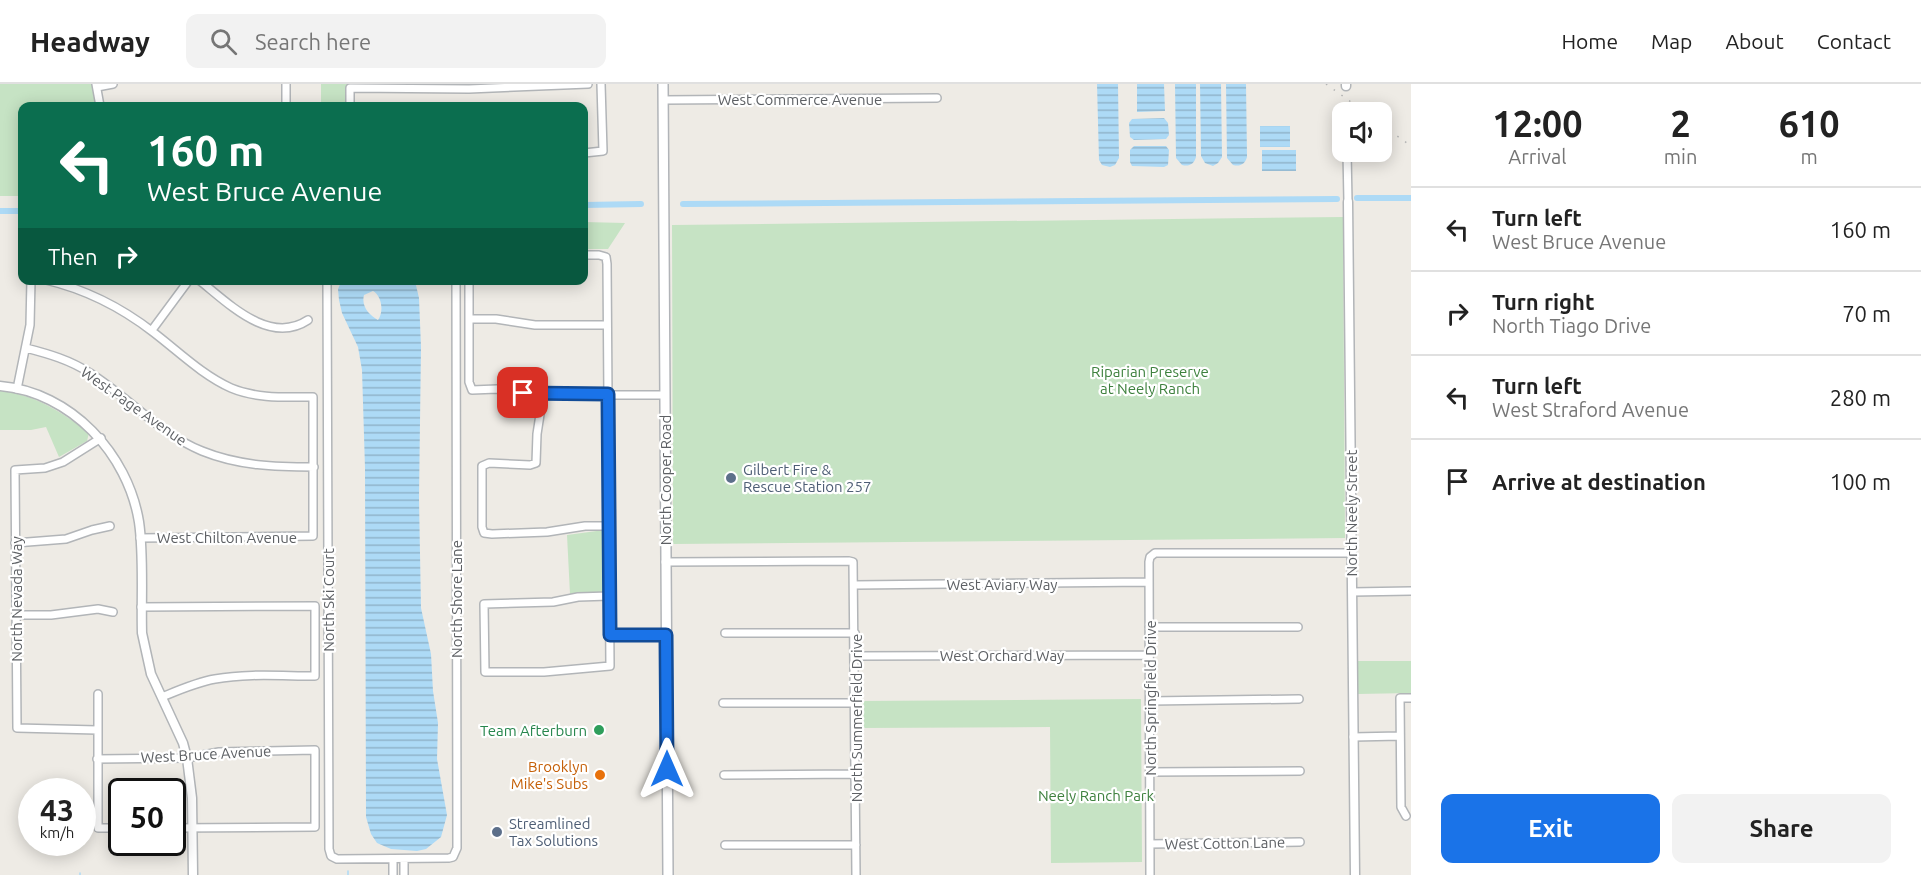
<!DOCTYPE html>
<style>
:root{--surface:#fff;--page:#f2f2f2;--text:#222;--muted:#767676;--line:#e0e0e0;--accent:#1a73e8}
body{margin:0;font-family:Ubuntu,sans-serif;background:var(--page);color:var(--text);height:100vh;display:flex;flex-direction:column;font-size:22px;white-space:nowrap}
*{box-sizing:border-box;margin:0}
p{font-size:20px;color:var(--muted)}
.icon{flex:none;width:33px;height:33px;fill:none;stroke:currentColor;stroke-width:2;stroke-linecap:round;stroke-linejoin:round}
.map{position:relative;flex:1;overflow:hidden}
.sheet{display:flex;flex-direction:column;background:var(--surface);width:510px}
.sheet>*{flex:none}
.hud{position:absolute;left:18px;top:18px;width:570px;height:183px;border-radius:12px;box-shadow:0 3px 15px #0003;background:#0b6e4f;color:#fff;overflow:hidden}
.tools{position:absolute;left:1332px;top:18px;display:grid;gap:12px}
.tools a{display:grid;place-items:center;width:60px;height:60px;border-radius:12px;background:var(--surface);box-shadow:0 3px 15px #0003;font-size:30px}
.speed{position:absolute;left:18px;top:694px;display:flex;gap:12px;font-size:30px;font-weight:700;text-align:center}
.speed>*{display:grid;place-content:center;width:78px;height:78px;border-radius:50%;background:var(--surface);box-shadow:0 3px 15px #0003;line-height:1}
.speed small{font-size:15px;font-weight:400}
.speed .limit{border:3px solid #111;border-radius:9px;background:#fff;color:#111}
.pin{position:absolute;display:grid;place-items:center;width:51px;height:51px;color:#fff;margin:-26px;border-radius:12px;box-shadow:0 3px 9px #0006}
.me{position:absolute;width:66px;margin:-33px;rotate:0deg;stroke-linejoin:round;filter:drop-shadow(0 0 4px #0008)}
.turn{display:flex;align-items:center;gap:21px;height:126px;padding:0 30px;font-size:27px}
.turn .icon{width:78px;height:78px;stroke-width:2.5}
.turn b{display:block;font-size:42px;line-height:51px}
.then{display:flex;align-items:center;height:57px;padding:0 30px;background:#0003;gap:12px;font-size:22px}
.eta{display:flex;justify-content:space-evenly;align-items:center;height:102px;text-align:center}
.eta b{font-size:36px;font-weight:700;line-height:42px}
.primary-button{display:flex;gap:12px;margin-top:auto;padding:12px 30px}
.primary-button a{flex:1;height:69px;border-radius:12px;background:var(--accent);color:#fff;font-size:24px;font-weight:700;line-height:69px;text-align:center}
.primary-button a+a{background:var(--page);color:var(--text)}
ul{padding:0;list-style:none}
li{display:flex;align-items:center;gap:18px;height:84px;padding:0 30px;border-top:2px solid var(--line)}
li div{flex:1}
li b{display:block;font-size:22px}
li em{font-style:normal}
header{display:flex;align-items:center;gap:36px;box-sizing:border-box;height:84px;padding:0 30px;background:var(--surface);border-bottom:2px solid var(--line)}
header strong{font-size:28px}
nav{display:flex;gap:33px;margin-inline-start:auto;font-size:21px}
.search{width:420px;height:54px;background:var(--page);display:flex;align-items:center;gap:15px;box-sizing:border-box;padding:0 21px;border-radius:12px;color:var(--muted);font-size:22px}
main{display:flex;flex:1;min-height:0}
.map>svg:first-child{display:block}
.park{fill:#c6e3c4}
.water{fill:url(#water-rules);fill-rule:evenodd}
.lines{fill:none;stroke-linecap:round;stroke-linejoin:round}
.stream{stroke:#addaf6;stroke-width:1.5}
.canal{stroke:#addaf6;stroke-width:6}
.minor-casing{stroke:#b2b5b8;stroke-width:10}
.tertiary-casing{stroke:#b2b5b8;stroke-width:11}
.secondary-casing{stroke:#b1b4b8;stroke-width:12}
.minor{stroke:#fff;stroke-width:7}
.tertiary{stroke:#fff;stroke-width:8}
.secondary{stroke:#fff;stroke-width:9}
.rail{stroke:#b3b4b4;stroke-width:1.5;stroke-dasharray:1.5 8;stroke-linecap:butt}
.route-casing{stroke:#114b97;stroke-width:15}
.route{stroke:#1a73e8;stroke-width:10}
.service-dot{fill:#5c6f8a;stroke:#fff;stroke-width:2}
.leisure-dot{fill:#2e9e5b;stroke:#fff;stroke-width:2}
.food-dot{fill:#e8710a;stroke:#fff;stroke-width:2}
.labels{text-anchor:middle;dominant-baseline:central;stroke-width:4.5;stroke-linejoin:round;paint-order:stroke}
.street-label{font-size:15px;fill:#5d6064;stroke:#fff}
.park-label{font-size:15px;fill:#3e813e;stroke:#fff}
.service-label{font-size:15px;fill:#4e5e75;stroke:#fff;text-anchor:start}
.leisure-label{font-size:15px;fill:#27864d;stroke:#fff;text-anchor:end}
.food-label{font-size:15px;fill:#c56008;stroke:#fff;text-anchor:end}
</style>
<header>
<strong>Headway</strong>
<div class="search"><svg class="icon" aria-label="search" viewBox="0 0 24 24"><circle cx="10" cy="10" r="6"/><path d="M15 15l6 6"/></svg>Search here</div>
<nav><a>Home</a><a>Map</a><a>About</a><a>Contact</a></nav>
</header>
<main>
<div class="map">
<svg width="1411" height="791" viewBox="0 0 1411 791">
<defs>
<pattern id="water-rules" width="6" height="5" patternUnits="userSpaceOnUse" patternTransform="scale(1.5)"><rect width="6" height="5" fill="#addaf6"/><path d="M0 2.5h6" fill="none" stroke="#90b4cb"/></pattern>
</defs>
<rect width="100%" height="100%" fill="#eeebe5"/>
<path class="park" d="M0,0H92L95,18H63V22H22V112H0Z
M321,0H359V4H351V22H321Z
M1343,133L1345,454L673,460L672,141Z
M584,138L625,139L608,165H584Z
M0,307C34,310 62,328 89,349L87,357L59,373L46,343L31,346H0Z
M604,446L605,509L570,510L567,451Z
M1358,577H1411V609L1358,610Z
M1141,615L1142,778L1051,779L1050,643L860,644V617Z"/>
<path class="water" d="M1097,0H1118L1119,74L1115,81L1110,83L1102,81L1099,76Z
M1137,0H1164L1165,27L1137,28Z
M1175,0H1196V73C1194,80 1189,83 1182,81L1176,74Z
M1200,0H1221L1222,73L1218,79L1213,82L1205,79L1201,72Z
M1226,0H1246L1247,73C1245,80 1240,83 1233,81L1227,74Z
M1164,34L1168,39L1169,51L1166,55L1134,56L1130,53L1129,39L1132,35Z
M1260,42H1290V63H1260Z
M1134,62H1166L1169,66L1168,81L1164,83L1132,82L1130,78V66Z
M1262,66H1296V87H1262Z
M342,196L415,197L419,214L421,263L419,414L421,524L431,570L433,607L438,639L437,675L447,731L441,753L426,765L417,767L391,765L377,759L371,750L366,733L365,384L362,286L358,263L342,229L339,216L338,205ZM373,207C382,212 384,228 378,236C369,231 361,222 364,211Z"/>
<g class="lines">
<path class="stream" d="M348,787V791
M80,789V791"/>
<path class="canal" d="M1357,114H1411
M683,120L1337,115
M584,121L641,120
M0,127H22"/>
<defs>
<path id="minor" d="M96,0L100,22
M286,0V22
M97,3L113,0
M663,16L937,14
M350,22V4L469,5L588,0
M1347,68L1348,118
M584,69L603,67L601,0
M584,171H599L606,173L607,180L610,582L544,588H485L484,520L553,518L578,513L609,512
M46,196C84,205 122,224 153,248C178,267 202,291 231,304C257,315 286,313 313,313V452L140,454
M199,196C227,218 269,262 308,236
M327,196L329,765L331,772L337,775L449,774L453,773L457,764L456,196
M469,196V298L472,306L497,305L543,311H665
M470,235H496L535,241H607
M152,246L189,196
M26,264C49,270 70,276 90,289C128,313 160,350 202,367C239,382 276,383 314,383
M17,305L30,241L31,196
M543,311L537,350L536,379L530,381L489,379L482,382V443L484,449L492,450L547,448L585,442H609
M15,459L66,455L92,446L110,442
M665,478L849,477L853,478L856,791
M855,501L1149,498
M1352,508L1411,507
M141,523L315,522V592C282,592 248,589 215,595C197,598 179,606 162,613
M16,531H51L98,525L113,528
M1149,543H1298
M725,549H855
M610,551H666
M855,572L1149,571
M98,610V744H122
M1150,617L1299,615
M723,619H855
M97,646L17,644L15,386L45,384L63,378L101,354
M1353,653L1400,652
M97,675L187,674L219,668L315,666V743L172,744
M1150,688L1300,687
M724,691L856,690
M1406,732L1401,723L1400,614H1411
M1150,760L1300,758
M725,761H856
M404,775V791
M393,791V775
M1150,791L1149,478L1150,473L1155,469H1352"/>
<path id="tertiary" d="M1346,0V2
M1348,118L1355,791
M0,302C71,308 128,370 139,438C144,472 141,514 142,549L151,590L183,659L187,674L192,714L193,791"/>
<path id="secondary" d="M663,0L668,791"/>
</defs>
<use href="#minor" class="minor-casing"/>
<use href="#tertiary" class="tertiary-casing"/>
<use href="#secondary" class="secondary-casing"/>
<use href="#minor" class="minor"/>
<use href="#tertiary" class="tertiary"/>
<use href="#secondary" class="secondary"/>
<path class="rail" d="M1326,0L1365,28
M1382,41L1411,62"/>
</g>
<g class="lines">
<defs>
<path id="route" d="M523,309L608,310L610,551H666L667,685"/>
</defs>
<use href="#route" class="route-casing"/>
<use href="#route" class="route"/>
</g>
<g class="service-dot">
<circle cx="731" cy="394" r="6"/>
<circle cx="497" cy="748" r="6"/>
</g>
<circle class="leisure-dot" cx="599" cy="646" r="6"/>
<circle class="food-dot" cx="600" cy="691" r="6"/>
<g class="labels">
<g class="street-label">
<text x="800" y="15">West Commerce Avenue</text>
<text transform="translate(134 322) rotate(35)">West Page Avenue</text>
<text transform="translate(665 396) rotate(-90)">North Cooper Road</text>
<text transform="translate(1351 429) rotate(-90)">North Neely Street</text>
<text x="227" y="453">West Chilton Avenue</text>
<text x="1002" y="500">West Aviary Way</text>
<text transform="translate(16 515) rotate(-90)">North Nevada Way</text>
<text transform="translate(456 515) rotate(-90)">North Shore Lane</text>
<text transform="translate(328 516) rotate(-90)">North Ski Court</text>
<text x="1002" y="571">West Orchard Way</text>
<text transform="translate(1150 614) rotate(-90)">North Springfield Drive</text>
<text transform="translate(856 634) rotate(-90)">North Summerfield Drive</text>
<text transform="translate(206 670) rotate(-3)">West Bruce Avenue</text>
<text transform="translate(1225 759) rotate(-1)">West Cotton Lane</text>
</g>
<g class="park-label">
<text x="1150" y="287">Riparian Preserve<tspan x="1150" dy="17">at Neely Ranch</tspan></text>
<text x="1096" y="711">Neely Ranch Park</text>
</g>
<g class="service-label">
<text x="743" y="385">Gilbert Fire &amp;<tspan x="743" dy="17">Rescue Station 257</tspan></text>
<text x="509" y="739">Streamlined<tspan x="509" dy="17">Tax Solutions</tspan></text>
</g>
<g class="leisure-label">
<text x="587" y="646">Team Afterburn</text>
</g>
<g class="food-label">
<text x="588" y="682">Brooklyn<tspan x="588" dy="17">Mike's Subs</tspan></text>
</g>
</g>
</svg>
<div class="tools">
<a><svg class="icon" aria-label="sound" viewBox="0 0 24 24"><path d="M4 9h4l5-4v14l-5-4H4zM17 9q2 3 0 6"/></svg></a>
</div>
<div class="speed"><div>43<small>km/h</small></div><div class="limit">50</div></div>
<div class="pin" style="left:523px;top:309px;background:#d93025"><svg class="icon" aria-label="arrive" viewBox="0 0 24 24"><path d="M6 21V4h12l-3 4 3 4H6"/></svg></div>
<svg class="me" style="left:667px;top:685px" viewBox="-20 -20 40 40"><path d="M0-17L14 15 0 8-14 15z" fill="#1a73e8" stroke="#fff" stroke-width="4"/></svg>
<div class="hud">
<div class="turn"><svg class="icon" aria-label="left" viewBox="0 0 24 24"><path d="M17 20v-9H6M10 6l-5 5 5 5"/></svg><div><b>160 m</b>West Bruce Avenue</div></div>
<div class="then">Then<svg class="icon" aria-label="right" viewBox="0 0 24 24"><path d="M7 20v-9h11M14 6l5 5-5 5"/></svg></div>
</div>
</div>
<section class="sheet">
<div class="eta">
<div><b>12:00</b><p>Arrival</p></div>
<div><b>2</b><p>min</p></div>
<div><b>610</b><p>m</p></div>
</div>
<ul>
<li><svg class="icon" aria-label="left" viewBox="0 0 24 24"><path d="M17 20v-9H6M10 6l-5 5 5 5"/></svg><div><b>Turn left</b><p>West Bruce Avenue</p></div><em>160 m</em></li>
<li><svg class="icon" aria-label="right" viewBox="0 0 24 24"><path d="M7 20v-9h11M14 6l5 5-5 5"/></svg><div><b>Turn right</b><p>North Tiago Drive</p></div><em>70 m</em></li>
<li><svg class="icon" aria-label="left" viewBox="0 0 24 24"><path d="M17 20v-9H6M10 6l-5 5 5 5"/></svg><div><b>Turn left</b><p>West Straford Avenue</p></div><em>280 m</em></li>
<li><svg class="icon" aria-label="arrive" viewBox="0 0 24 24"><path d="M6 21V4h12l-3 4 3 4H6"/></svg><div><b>Arrive at destination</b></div><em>100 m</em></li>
</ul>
<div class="primary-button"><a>Exit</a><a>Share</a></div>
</section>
</main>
